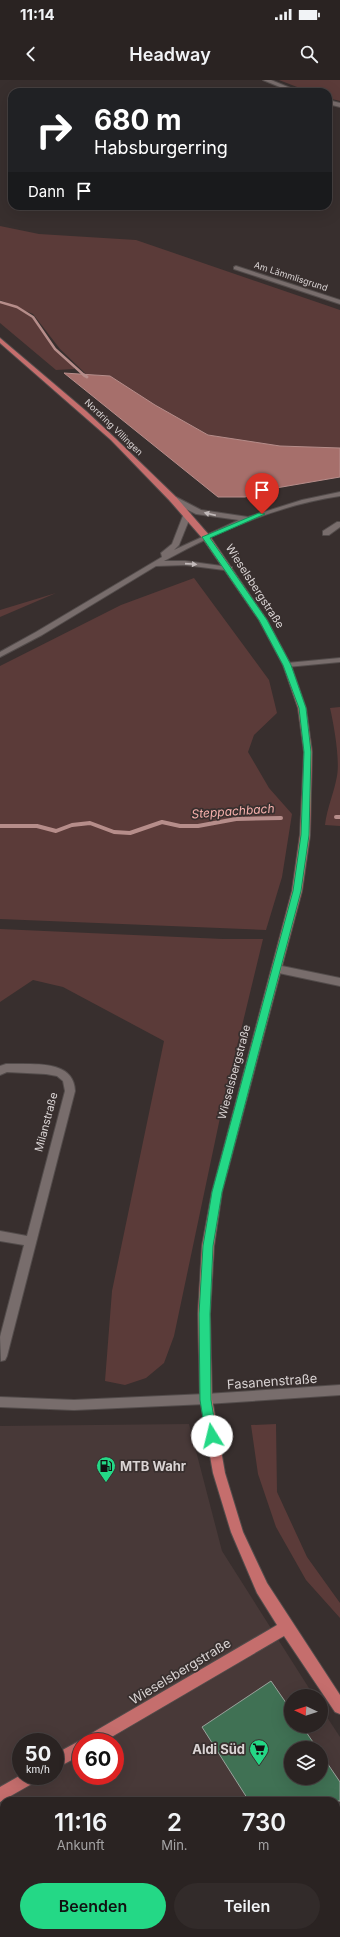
<!DOCTYPE html>
<html lang="de">
<meta charset="utf-8">
<style>
:root{--surface:#2a2322;--page:#322b2a;--text:#f1f3f6;--muted:#a5a4a5;--line:#464040;--accent:#24d886}
body{margin:0;font-family:Inter,sans-serif;background:var(--page);color:var(--text);height:100vh;display:flex;flex-direction:column;font-size:15px;white-space:nowrap}
*{box-sizing:border-box;margin:0}
p{font-size:13px;color:var(--muted)}
.icon{flex:none;width:22px;height:22px;fill:none;stroke:currentColor;stroke-width:2;stroke-linecap:round;stroke-linejoin:round}
.map{position:relative;flex:1;overflow:hidden}
.sheet{position:absolute;left:0px;top:1717px;width:340px;height:140px;display:flex;flex-direction:column;background:var(--surface);border-radius:12px 12px 0 0;box-shadow:0 4px 16px #0002,0 0 0 1px var(--line)}
.sheet>*{flex:none}
.guide{position:absolute;left:8px;top:8px;width:324px;height:122px;border-radius:12px;box-shadow:0 4px 16px #0002,0 0 0 1px var(--line);background:#202124;color:#fff;overflow:hidden}
.needle{width:26px;rotate:274deg}
.fabs{position:absolute;left:284px;top:1609px;display:grid;gap:8px}
.fabs a{display:grid;place-items:center;width:44px;height:44px;border-radius:50%;background:var(--surface);box-shadow:0 4px 16px #0002,0 0 0 1px var(--line);font-size:20px}
.speed{position:absolute;left:12px;top:1653px;display:flex;gap:8px;font-size:20px;font-weight:700;text-align:center}
.speed>*{display:grid;place-content:center;width:52px;height:52px;border-radius:50%;background:var(--surface);box-shadow:0 4px 16px #0002,0 0 0 1px var(--line);line-height:1}
.speed small{font-size:10px;font-weight:400}
.speed .limit{border:6px solid #d22;background:#fff;color:#111}
.pin{position:absolute;display:grid;place-items:center;width:34px;height:34px;color:#fff;margin:-41px -17px;border-radius:50% 50% 50% 0;rotate:-45deg;box-shadow:0 0 4px #0007}
.pin .icon{rotate:45deg}
.me{position:absolute;width:44px;margin:-22px;rotate:351deg;stroke-linejoin:round;filter:drop-shadow(0 0 3px #0008)}
.turn{display:flex;align-items:center;gap:14px;height:84px;padding:0 20px;font-size:18px}
.turn .icon{width:52px;height:52px;stroke-width:2.5}
.turn b{display:block;font-size:28px;line-height:34px}
.then{display:flex;align-items:center;height:38px;padding:0 20px;background:#0003;gap:8px;font-size:15px}
.eta{display:flex;justify-content:space-evenly;align-items:center;height:68px;text-align:center}
.eta b{font-size:24px;font-weight:600;line-height:28px}
.primary-button{display:flex;gap:8px;margin-top:auto;padding:8px 20px}
.primary-button a{flex:1;height:46px;border-radius:24px;background:var(--accent);color:#111;font-size:16px;font-weight:600;line-height:46px;text-align:center}
.primary-button a+a{background:var(--page);color:var(--text)}
.status{display:flex;justify-content:space-between;align-items:center;height:28px;padding:0 20px;background:var(--surface);direction:ltr}
.status svg{height:11px;fill:currentColor}
header{display:flex;justify-content:space-between;align-items:center;height:52px;padding:0 20px;background:var(--surface);font-size:18px;font-weight:600}
.map>svg:first-child{display:block}
.built{fill:#483938;fill-rule:evenodd}
.green{fill:#5b3b39}
.water{fill:#a66f6b;stroke:#b68d8a}
.lines{fill:none;stroke-linecap:round;stroke-linejoin:round}
.stream-far2{stroke:#b68d8a;stroke-width:2.5}
.stream-far1{stroke:#b68d8a;stroke-width:3}
.stream{stroke:#b68d8a;stroke-width:4}
.building{fill:#407154;stroke:#9aa39d}
.street-casing{stroke:#534c4b;stroke-width:2}
.secondary-casing{stroke:#534c4b;stroke-width:2}
.primary-casing{stroke:#534c4b;stroke-width:2}
.street{fill:#786d6c;fill-rule:evenodd}
.secondary{fill:#786d6c;fill-rule:evenodd}
.primary{fill:#c56e6d;fill-rule:evenodd}
.oneway{fill:#c2baba}
.route{fill:#24d886;stroke:#178c57}
.labels{text-anchor:middle;dominant-baseline:central;stroke-width:3.5;stroke-linejoin:round;paint-order:stroke}
.far-street-label{font-size:9px;fill:#dad4d4;stroke:#382f2e}
.street-label{font-size:11px;fill:#dad4d4;stroke:#382f2e}
.water-label{font-size:12px;font-style:italic;fill:#f5b0ac;stroke:#382f2e}
.near-street-label{font-size:13px;fill:#dad4d4;stroke:#382f2e}
.near-poi-label{font-size:13px;font-weight:bold;fill:#dad4d4;stroke:#382f2e;text-anchor:start}
</style>
<div class="status"><b>11:14</b><svg viewBox="0 0 49 12"><path d="M0 12V9h3v3zM5 12V6h3v6zM10 12V3h3v9zM15 12V0h3v12zM26 1h20v11H26zM47 4h2v5h-2z"/></svg></div>
<header><svg class="icon" aria-label="back" viewBox="0 0 24 24"><path d="M15 5l-7 7 7 7"/></svg>Headway<svg class="icon" aria-label="search" viewBox="0 0 24 24"><circle cx="10" cy="10" r="6"/><path d="M15 15l6 6"/></svg></header>
<div class="map">
<svg width="340" height="1857" viewBox="0 0 340 1857">
<rect width="100%" height="100%" fill="#382f2e"/>
<path class="built" d="M189,1344L222,1471L314,1616H291V1646H321V1628L340,1657V1857H0V1346ZM21,1662H55V1696H21ZM81,1662H115V1696H81ZM291,1668H321V1698H291ZM4,1721H336V1853H4Z"/>
<path class="green" d="M279,0H340V21L328,18V12H310Z
M0,146L39,154L136,160L340,230V368L280,366L208,355L155,325L110,296L86,294L60,269L33,234L18,228L33,237L55,269L75,286L74,289L56,290L0,243V222L15,226L0,220Z
M194,498L269,600L277,633L254,655L248,672L269,708L292,734L282,797L266,850L0,839V586L121,525Z
M56,513L0,537V530Z
M340,627V746L325,745C327,728 334,713 337,696C340,680 334,645 330,628Z
M0,849L223,859H263L221,1033L174,1256L164,1283L146,1298L125,1305L105,1301L112,1211L164,961L63,907L33,900L0,922Z
M276,1344L277,1412L307,1477L340,1523V1538L306,1500L276,1447L258,1394L251,1345Z"/>
<path class="water" d="M64,293L110,296L155,325L208,355L280,366L340,368V397L276,408L245,417H218Z"/>
<g class="lines">
<path class="stream-far2" d="M0,222L17,227L33,237L55,269L85,296"/>
<path class="stream-far1" d="M84,295L87,297"/>
<path class="stream" d="M336,737H340
M0,746H37L56,751L72,745L90,743L114,752L130,753L162,742L180,746H198L236,739L281,738"/>
</g>
<path class="building" d="M271,1601L291,1630V1646H302L317,1668H291V1698H321V1674L340,1702V1721H249L202,1647Z"/>
<g class="lines">
<defs>
<path id="street" d="M263,0H271L300,12H292Z
M328,20L340,23V27L328,24Z
M236,186L340,220V224L234,189V187Z
M337,442H340V447L329,455H323V451Z
M340,578V582L287,587L283,585L287,583Z
M277,885L340,898V906L274,892L272,889Z
M6,984C29,985 74,978 75,1011L7,1276L5,1280L1,1281L0,1257L24,1165L0,1161V1151L27,1156L65,1011L63,1001L57,996L46,994L7,992L0,995V986Z
M340,1305V1315L206,1324L74,1330L0,1327V1317L74,1320L206,1314Z"/>
<path id="secondary" d="M340,412V416C279,425 218,451 164,481H185L229,487H232V491L185,485L156,486L42,555L0,577V572L36,552L162,477L161,473L172,464L184,433H190L191,435L179,465L174,470L239,440L196,434L170,421V417H176L201,430L248,437L302,420Z"/>
<path id="primary" d="M0,258L86,331L115,358L176,417L209,455L267,540L291,585L306,628L312,672L310,755L302,811L222,1112L214,1166L210,1234L212,1319L225,1393L243,1452L267,1503L340,1615V1634L335,1632L284,1556L103,1662H81V1675L55,1689V1674L81,1660L83,1661L85,1657L277,1545L257,1513L231,1452L213,1393L200,1319L198,1234L202,1166L212,1112L292,811L300,755L304,672L298,628L283,585L259,540L203,459L170,421L111,360L0,263Z
M21,1695V1696H39L37,1701L0,1722V1707Z
M0,1827L4,1828V1847L0,1846Z
M6,1853H22L23,1857H7Z"/>
</defs>
<use href="#street" class="street-casing"/>
<use href="#secondary" class="secondary-casing"/>
<use href="#primary" class="primary-casing"/>
<use href="#street" class="street"/>
<use href="#secondary" class="secondary"/>
<use href="#primary" class="primary"/>
</g>
<defs><path id="oneway-solid" d="M-6-.8H1V-3.2L6.5 0L1 3.2V.8H-6Z"/></defs>
<g class="oneway">
<use href="#oneway-solid" transform="translate(210 434) rotate(-167)"/>
<use href="#oneway-solid" transform="translate(191 484) rotate(4)"/>
</g>
<path class="route" d="M259,433L265,434L210,458L267,540L291,585L306,628L311,672L309,755L301,811L222,1112L213,1166L210,1234L211,1320L217,1356L215,1359L212,1361L208,1359L206,1356L200,1320L199,1234L203,1166L212,1112L293,811L301,755L304,672L299,628L283,585L259,540L202,457Z"/>
<defs>
<symbol id="fuel-pin" viewBox="-11 -11 22 30"><path d="M0 17L-7.5 6A9.5 9.5 0 1 1 7.5 6Z" fill="#24d886" stroke="#382f2e"/><path d="M-5.5-6h7V0h2V4h1.3V-2.5L3-4.5l.8-.8L6-3V5H2.5V1h-1V6h-7ZM-4.2-4.7v3.2H.2V-4.7Z" fill="#111"/></symbol>
<symbol id="supermarket-pin" viewBox="-11 -11 22 30"><path d="M0 17L-7.5 6A9.5 9.5 0 1 1 7.5 6Z" fill="#24d886" stroke="#382f2e"/><path d="M-6-5.5h2.5l.6 2H6L4.5 2H-2.5L-4.4-4H-6ZM-1.5 3.2a1.3 1.3 0 1 0 .1 0ZM3 3.2a1.3 1.3 0 1 0 .1 0Z" fill="#111"/></symbol>
</defs>
<g fill-rule="evenodd">
<use href="#fuel-pin" x="95" y="1375" width="22" height="30"/>
<use href="#supermarket-pin" x="248" y="1658" width="22" height="30"/>
</g>
<g class="labels">
<g class="far-street-label">
<text transform="translate(291 196) rotate(18)">Am Lämmlisgrund</text>
<text transform="translate(114 347) rotate(44)">Nordring Villingen</text>
</g>
<g class="street-label">
<text transform="translate(255 506) rotate(57)">Wieselsbergstraße</text>
<text transform="translate(234 992) rotate(-75)">Wieselsbergstraße</text>
<text transform="translate(46 1042) rotate(-75)">Milanstraße</text>
</g>
<g class="water-label">
<text transform="translate(233 731) rotate(-4)">Steppachbach</text>
</g>
<g class="near-street-label">
<text transform="translate(272 1301) rotate(-4)">Fasanenstraße</text>
<text transform="translate(180 1591) rotate(-31)">Wieselsbergstraße</text>
</g>
<g class="near-poi-label">
<text x="120" y="1386">MTB Wahr</text>
<text x="245" y="1669" text-anchor="end">Aldi Süd</text>
</g>
</g>
</svg>
<div class="fabs">
<a><svg class="needle" viewBox="-14 -14 28 28"><path d="M0-13l5 13h-10z" fill="#e53935"/><path d="M0 13l5-13h-10z" fill="#a5a4a5"/></svg></a>
<a><svg class="icon" aria-label="layers" viewBox="0 0 24 24"><path d="M12 4l9 5-9 5-9-5zM3 14l9 5 9-5"/></svg></a>
</div>
<div class="speed"><div>50<small>km/h</small></div><div class="limit">60</div></div>
<div class="pin" style="left:262px;top:434px;background:#d93025"><svg class="icon" aria-label="arrive" viewBox="0 0 24 24"><path d="M6 21V4h12l-3 4 3 4H6"/></svg></div>
<svg class="me" style="left:212px;top:1356px" viewBox="-20 -20 40 40"><circle r="19" fill="#fff"/><path d="M0-13L10 11 0 6-10 11z" fill="#24d886"/></svg>
<div class="guide">
<div class="turn"><svg class="icon" aria-label="right" viewBox="0 0 24 24"><path d="M7 20v-9h11M14 6l5 5-5 5"/></svg><div><b>680 m</b>Habsburgerring</div></div>
<div class="then">Dann<svg class="icon" aria-label="arrive" viewBox="0 0 24 24"><path d="M6 21V4h12l-3 4 3 4H6"/></svg></div>
</div>
<section class="sheet">
<div class="eta">
<div><b>11:16</b><p>Ankunft</p></div>
<div><b>2</b><p>Min.</p></div>
<div><b>730</b><p>m</p></div>
</div>
<div class="primary-button"><a>Beenden</a><a>Teilen</a></div>
</section>
</div>
